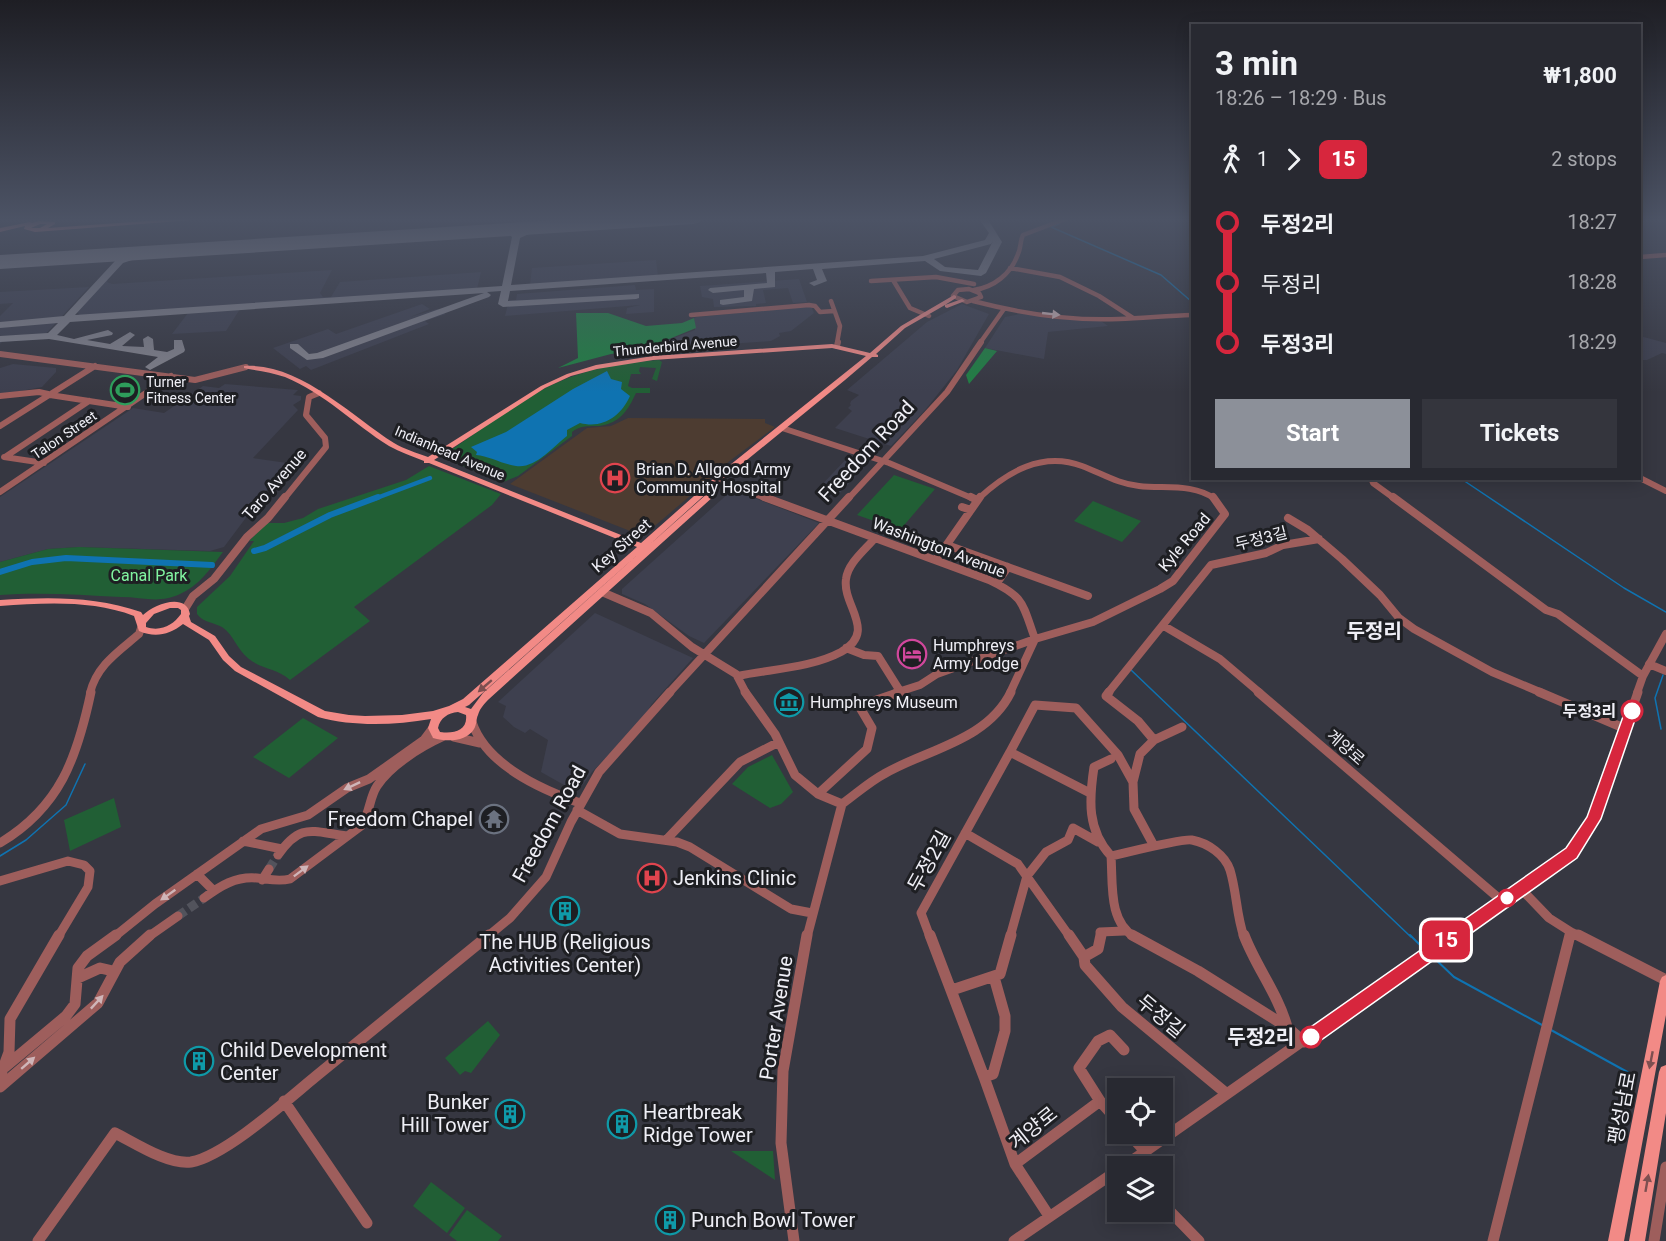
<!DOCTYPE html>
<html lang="en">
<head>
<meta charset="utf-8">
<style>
  body { margin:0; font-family:Roboto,"Noto Sans KR",sans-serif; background:#34353d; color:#f1f3f6; height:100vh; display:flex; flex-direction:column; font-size:22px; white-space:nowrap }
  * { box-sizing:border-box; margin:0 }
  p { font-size:20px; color:#a5a6ab }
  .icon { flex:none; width:33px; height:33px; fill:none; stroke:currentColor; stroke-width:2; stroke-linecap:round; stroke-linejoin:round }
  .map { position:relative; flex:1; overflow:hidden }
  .drawer { position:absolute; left:1191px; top:24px; width:450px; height:456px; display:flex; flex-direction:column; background:#282931; border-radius:0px; box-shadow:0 3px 15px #0003,0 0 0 2px #44454d }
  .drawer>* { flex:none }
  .badge { padding:0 12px; border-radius:9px; font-size:21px; line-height:39px }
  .tools { position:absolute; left:1107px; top:1078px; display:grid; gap:12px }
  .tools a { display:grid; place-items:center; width:66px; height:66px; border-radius:0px; background:#282931; box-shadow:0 3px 15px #0003,0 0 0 2px #44454d; font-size:30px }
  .map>.badge { position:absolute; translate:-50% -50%; box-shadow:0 0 0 3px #fff }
  .legs { display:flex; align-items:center; gap:9px; height:66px; padding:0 24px; font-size:20px }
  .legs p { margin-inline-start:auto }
  .overview { display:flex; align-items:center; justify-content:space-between; height:102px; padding:0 24px }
  h1 { font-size:33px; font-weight:700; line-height:45px }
  .cta { display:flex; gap:12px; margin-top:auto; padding:12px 24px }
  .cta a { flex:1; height:69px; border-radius:0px; background:#8c9099; color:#fff; font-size:24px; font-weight:700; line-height:69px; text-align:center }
  .cta a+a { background:#34353d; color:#f1f3f6 }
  ul { padding:0 24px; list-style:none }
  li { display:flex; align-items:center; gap:21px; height:60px; font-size:22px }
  li i { display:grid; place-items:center; width:9px; height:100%; margin:0 8px; background:currentColor }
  li i::after { content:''; width:15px; height:15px; margin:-8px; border:4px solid; border-radius:50%; background:#282931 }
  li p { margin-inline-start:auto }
  li:first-child i { background:linear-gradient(#0000 50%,currentColor 0) }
  li:last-child i { background:linear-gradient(currentColor 50%,#0000 0) }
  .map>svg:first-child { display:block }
  .built { fill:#3e404f }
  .medical { fill:#4d3c31 }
  .green { fill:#215f35 }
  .forest { fill:#207f43 }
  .water { fill:#0f73b1 }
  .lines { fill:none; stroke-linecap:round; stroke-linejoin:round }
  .stream-far1 { stroke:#0f73b1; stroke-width:1.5 }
  .stream { stroke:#0f73b1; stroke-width:2 }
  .canal-far1 { stroke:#0f73b1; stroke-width:4.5 }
  .canal { stroke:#0f73b1; stroke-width:6 }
  .taxiway { fill:#80808a; fill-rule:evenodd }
  .runway { fill:#80808a; fill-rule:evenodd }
  .minor-tunnel { stroke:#52535c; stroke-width:9; stroke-dasharray:9 4.5; stroke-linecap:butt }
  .minor-far4 { stroke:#9e5e5c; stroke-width:4.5 }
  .minor-far3 { stroke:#9e5e5c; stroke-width:6 }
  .minor-far2 { stroke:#9e5e5c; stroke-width:8 }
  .minor-far1 { stroke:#9e5e5c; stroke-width:9 }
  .minor { stroke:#9e5e5c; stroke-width:11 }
  .major { fill:#f28a86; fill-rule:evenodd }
  .oneway { fill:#cfb5b8 }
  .oneway2 { fill:#7d4f50 }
  .line-1 { fill:#d7263d; stroke:#fff; stroke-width:1.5 }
  .stop-1-dot { fill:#fff; stroke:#d7263d; stroke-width:3 }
  .labels { text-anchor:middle; stroke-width:6; stroke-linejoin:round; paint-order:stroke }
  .far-street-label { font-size:14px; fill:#efeff6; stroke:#1e1f23 }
  .far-poi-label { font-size:14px; fill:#efeff6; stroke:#1e1f23; text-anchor:start }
  .poi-label { font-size:16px; fill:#efeff6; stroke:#1e1f23; text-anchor:start }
  .street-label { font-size:16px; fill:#efeff6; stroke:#1e1f23 }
  .park-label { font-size:16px; fill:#81f4a0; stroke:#1e1f23 }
  .stop-label { font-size:16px; font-weight:bold; fill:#efeff6; stroke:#1e1f23; text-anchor:end }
  .near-street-label { font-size:20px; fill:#efeff6; stroke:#1e1f23 }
  .quarter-label { font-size:20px; font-weight:bold; fill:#efeff6; stroke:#1e1f23 }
  .near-poi-label { font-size:20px; fill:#efeff6; stroke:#1e1f23; text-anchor:start }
  .near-stop-label { font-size:20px; font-weight:bold; fill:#efeff6; stroke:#1e1f23; text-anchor:end }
</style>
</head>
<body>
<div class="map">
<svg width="1666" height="1241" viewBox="0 0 1666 1241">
  <rect width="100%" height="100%" fill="#363741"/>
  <path class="built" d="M656,260L658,276L530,285L532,268Z
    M332,270L320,293L323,297H331L340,282L481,272L477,289L81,316L75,311L104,280H108L107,282L112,284Z
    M799,279L807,302L793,303L788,288L763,290L766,303L756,304V306L714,307L713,299L702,297L700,286Z
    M635,285L636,290L654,289V312L626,314L627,308L640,305L505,316L509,300H516L517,294Z
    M89,287L41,339L2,342L0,344V316L13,303L0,304V292Z
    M422,304L430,309L410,317L437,309L446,314L425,321L429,324L311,370L306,366L300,369L273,348L328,329L336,334Z
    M962,304L989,314L957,370L926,409L891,446L835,428L852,411L848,408L851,405L850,404L851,401L859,395L847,390L927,322Z
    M811,306L814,313L791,331L779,333L780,336L771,341L642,350L695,330L694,318L697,317Z
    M240,309L226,331L172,334L188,313Z
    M1020,314L1101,321L1108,326L1048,332L1044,359L985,348L1005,317Z
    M1640,336L1666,343V354L1662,353L1647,360H1640Z
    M13,364L56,368V372L42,387L0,395V368Z
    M225,384L298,390L293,395L301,396V400L293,405L298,410L253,458L287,463L224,547L210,551L79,547L48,549L0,562V497L133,408L164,413L203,386L219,388Z
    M849,456L869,462L836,497L816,491Z
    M731,491L744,494L819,523L704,643L689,636L645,604L622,594V589Z
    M595,613L693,658L651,705L644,718L592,772L579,790H573L541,772L548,740L530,729L525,733L514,727L503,717L506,706L498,702Z"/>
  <path class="medical" d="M628,418L765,419V423L775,427L723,466L718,472L643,536L510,484L587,428L611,426Z"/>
  <path class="green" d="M659,360L662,362L657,381L652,379L656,368L640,367L639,371L641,374H631L628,386L632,388H650V393H636C630,406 623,419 608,424C594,429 585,422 572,432V436L518,476L503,482L443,458L442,456C482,430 524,395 568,378C597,367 628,362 659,360Z
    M429,466L501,494L492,505L354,607L370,621L290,680C277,668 263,670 249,659C237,650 234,635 222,627C213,622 204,623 197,614V607L230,576L254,541H249L267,523H284L303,518L318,509L406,480Z
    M894,475L935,489L900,530L857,515Z
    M1093,501L1141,521L1122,542L1074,521Z
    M79,547L223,552C211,568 199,586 180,594C159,604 143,597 121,597C81,595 40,592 0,595V562L48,549Z
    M303,718L338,738L289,778L253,757Z
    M772,755L793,792L781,804L770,808L732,784L748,767Z
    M114,798L121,827L70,851L64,820Z
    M488,1021L500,1035L471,1073L465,1071L460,1075L445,1058Z
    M731,1151H773L775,1180Z
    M431,1182L465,1208L447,1233L413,1206Z
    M467,1210L502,1236L498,1241H457L449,1235Z"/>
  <path class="forest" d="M576,313H608L646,326L682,323L694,318L696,328L642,350L611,354L558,368L578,358Z
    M985,348L997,351L969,384L966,375Z"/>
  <path class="water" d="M607,371L611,379L622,382L621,389L630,396C621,416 603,429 580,423L567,430V436C553,447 535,469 516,466C502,464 489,456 476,455L477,452L471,447L506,432L573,389Z"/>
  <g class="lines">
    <path class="stream-far1" d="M1059,224L1051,227L1161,275L1192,302
      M1460,478L1624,588L1666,612
      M1130,669L1411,937
      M1661,729L1655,698L1663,675
      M0,856L26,840L66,805L85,764"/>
    <path class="stream" d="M1410,935L1424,949
      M1432,956L1454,977L1542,1025
      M1551,1030L1631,1074"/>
    <path class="canal-far1" d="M374,499L430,478"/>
    <path class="canal" d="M254,551L265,548L330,515L378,497
      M0,572L32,562L66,558L212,565"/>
    <path class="taxiway" d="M978,218H987L1002,242L986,273L981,276L940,271L925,261L822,269L827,281L814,286L809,283L817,280L813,269L775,272V287L754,289L752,301L723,305L720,304V300L744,297V290L713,293L708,290L710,288L767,283L766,273L510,291L508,301L639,294V298L636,299L503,307L498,304L501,291L487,292L491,295L489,297L323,358L307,360L290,348V344H298L309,354L317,353L484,293L70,322L57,335L74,339L108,330L113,333L112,335L87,340L110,344L130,332L135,335L122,346L144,347L143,339L148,336L153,339L154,350L167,352L174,349V340H182L185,350L184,352L150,370L145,367L158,357L49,339L0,342V336L48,333L58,323L0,328V322L64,316L115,261L102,257L101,255L105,252L122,257L149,250L153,253L123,263L75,315L502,286L512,237L509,234L492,233V229C499,228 511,228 516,232L538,225L542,228L520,238L511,285L923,256L985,240L989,233ZM993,241L978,270L945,267L934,259L991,244Z"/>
    <path class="runway" d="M588,218H703L700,222L693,224L0,269V255Z"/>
    <path class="minor-tunnel" d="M269,869L278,855
      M178,916L204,898"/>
    <path class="minor-far4" d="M1640,257L1666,255
      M1010,268L1060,277L1099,296L1133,318
      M893,280L910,308L929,316
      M871,281L936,277L974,284
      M969,289L979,293L981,297L967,302L953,296L958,290Z
      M974,290C994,287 1011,274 1018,254C1021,248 1020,241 1023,235L1068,218
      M831,301L840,326L837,343
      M973,301C1019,313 1071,321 1119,319C1143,318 1167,316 1192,315
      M691,315L809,305L815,306L820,312L834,311
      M980,343L1004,309"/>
    <path class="minor-far3" d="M837,346L838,342
      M0,354L195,380L246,367
      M50,395L128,407
      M0,396L39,392L48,394
      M0,426L95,366
      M782,428L889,463L974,499
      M4,457L44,463
      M5,457L89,401
      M1371,478L1373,483L1395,499
      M1640,478L1666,491
      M717,480L768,499
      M0,492L171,376
      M284,499L326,447L325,438L306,415L309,397L319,393
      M848,499L947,392L981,342
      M978,499C1007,472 1042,451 1082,466C1101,473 1118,484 1139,486C1164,489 1193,483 1215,499"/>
    <path class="minor-far2" d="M764,497L989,580C1025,597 1022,603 1035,639L1010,693
      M971,497L977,500
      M1393,497L1546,610L1558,614L1643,676
      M962,507L971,510
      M1288,518L1308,530L1342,559L1380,595L1399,618L1414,629L1492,672L1542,693
      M947,545L1088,596
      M936,560L980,497
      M997,583L1008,567
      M602,592L651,613L692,647L736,674L746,693
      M185,609L193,596L214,579L247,537L268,518L285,497
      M1164,626L1220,659L1260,693
      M846,648L864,655L878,656L900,691
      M1649,664L1666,671
      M738,676C771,669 811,668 841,652C878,631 842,606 846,579C848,563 865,550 875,538
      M90,693C97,665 118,652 139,634L141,628
      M669,693L849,497
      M895,693L920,685L937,674L1035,639L1093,622L1160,589L1173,581L1225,514L1213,497
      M1108,693L1211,565L1266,553L1283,545L1319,539
      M1637,693L1643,676L1666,634"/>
    <path class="minor-far1" d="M745,692L775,734L795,775L818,794L842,804
      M1109,692L1106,696L1138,721L1154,740
      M1258,692L1502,901
      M1539,692L1626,729
      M472,722C486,765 540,789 580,803
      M454,737L480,743
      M1010,752L1035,705L1076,708L1118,755L1133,782
      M1111,759L1094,767C1089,800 1087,830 1111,856
      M818,794L867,749L872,728L859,706L900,692
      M842,804C856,794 869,782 884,774C927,749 987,741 1011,692
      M577,810L620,834L677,842L690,847L791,909L812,913
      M965,833L1018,864L1070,937
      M666,840L740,762L777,743
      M243,841L282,849
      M0,843C60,807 77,758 91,692
      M1154,846L1134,809L1133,782L1140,754L1154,740L1182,727
      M278,855C301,822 312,832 347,836
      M197,874L214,891
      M262,880L269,869
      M0,881L68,861L84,865L90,871L88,887L58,937
      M1521,889L1549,918L1571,932
      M204,898C220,886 236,876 257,878C268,879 278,882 290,879L361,826C370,814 369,798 377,786C390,766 420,747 442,737
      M114,937L155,904L261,829L308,815L347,788L369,779L424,740L433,728
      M148,937L178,916
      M487,937L510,918L546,877L571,822L599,772L670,692
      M807,937L842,804
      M930,937L921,913L1010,752L1090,793
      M1010,937L1027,876L1046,852L1068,840L1073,828L1098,842
      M1101,937L1100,932L1124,931
      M1135,937C1108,922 1113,883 1111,856C1125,853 1183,838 1192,840C1208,843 1225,855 1230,870C1237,893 1236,914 1244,937
      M1451,937L1571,853L1594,819L1638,692
      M1570,937L1571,932L1581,937"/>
    <path class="minor" d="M930,935L984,1077
      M1069,935L1084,957
      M1101,935L1098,949L1084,957L1085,965L1122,1007L1227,1094
      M1132,935L1198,971L1287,1027
      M1244,935C1256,967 1278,994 1287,1027
      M1578,935L1666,980
      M994,977L1005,1016V1031L993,1074L984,1077L1015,1164
      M78,978L100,968L113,971
      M952,990L1000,974L1011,935
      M1287,1027L1304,1042
      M5,1067L66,1016L75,1004L78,968L87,956L116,935
      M0,1077L9,1052L10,1019L59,935
      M0,1087L98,1003L120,962L150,935
      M284,1101L367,1223
      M1100,1101L1079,1068L1098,1041L1110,1035L1124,1050
      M1129,1134L1144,1150
      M1123,1167L1453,935
      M1162,1203L1199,1241
      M1049,1216L1015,1164L1100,1101L1118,1121
      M38,1241L115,1133C135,1143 168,1165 191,1162C225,1156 287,1100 315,1077C373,1030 431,983 489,935
      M794,1241L781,1143L783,1071L807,935
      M1014,1241L1118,1170
      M1493,1241L1570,935
      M1654,1241L1666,1167"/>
    <path class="major" d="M188,218H219L35,232L24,229L25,226L0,232V228L30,222L32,223L39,221L55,222V224L48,228ZM40,224H47L40,228H31Z
      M954,295L956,296V298L945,305L962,299L965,301L947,308L945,307V305L905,328L876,354L878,355V357H872L845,380L726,477L648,546L708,492H714L715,494L714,496L489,699C485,703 480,708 478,715C476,719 477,724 474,729C466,742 447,742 433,738L428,728L431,719C395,725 354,727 318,717L235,671L223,660L209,640L183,624C169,635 155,638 139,631L134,616C92,600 45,603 0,606V600C48,597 96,596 141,612L143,615C154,604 186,592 190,614L189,616L191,622L215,636L229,656L241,667L325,711L349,715L365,716L402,715L433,711L449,706L463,699L637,547L429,463H424V461C412,456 400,452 389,446C354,424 324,393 285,377C271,372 258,371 244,368V366C299,362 350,415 394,443C404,449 417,453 428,457L541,386L567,374L596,365L653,356L832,344L870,353L901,326ZM832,348L866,356L720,473L641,543L434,460L545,388L571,376L597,369L653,360ZM644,549L483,693L471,709L465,707L469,705ZM170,608H178L181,610V614C173,625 161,632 146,627V623L154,614ZM458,712L466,715C468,731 453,734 440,732L438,728C440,718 448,713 458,712Z
      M1666,975V1015L1624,1241H1608L1660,981L1662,977Z
      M1666,1065V1113L1645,1241H1629L1659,1072L1661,1067Z"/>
  </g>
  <defs><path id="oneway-solid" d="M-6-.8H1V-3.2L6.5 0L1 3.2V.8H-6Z" transform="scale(1.5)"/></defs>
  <g class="oneway">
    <use href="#oneway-solid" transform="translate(1051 314) rotate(6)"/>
    <use href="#oneway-solid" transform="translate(352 786) rotate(155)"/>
    <use href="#oneway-solid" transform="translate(301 871) rotate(-37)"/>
    <use href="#oneway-solid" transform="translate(168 895) rotate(145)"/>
    <use href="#oneway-solid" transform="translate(97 1002) rotate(-47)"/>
    <use href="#oneway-solid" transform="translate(28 1063) rotate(-41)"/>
  </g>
  <g class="oneway2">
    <use href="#oneway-solid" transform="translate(485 686) rotate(139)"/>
    <use href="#oneway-solid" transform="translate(1651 1060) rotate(101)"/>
    <use href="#oneway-solid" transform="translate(1647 1183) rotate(-80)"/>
  </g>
  <linearGradient id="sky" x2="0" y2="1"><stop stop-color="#1e1e24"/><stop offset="0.56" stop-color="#4c5365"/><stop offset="1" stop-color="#4c5365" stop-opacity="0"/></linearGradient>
  <rect width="1666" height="392" fill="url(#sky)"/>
  <path class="line-1" d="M1632,707L1638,711L1601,819L1577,858L1317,1043L1311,1045L1305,1043L1303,1037L1305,1031L1566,848L1587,817L1625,711Z"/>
  <defs>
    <g id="stadium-ring" transform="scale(1.5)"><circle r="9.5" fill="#1e1f23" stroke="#2e9e5b" stroke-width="1.5"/><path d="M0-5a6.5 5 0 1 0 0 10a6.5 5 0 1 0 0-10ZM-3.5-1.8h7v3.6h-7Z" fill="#2e9e5b"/></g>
    <g id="hospital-ring" transform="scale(1.5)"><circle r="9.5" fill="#1e1f23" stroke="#e0444e" stroke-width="1.5"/><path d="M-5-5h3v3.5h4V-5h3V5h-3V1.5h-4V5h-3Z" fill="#e0444e"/></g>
    <g id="hotel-ring" transform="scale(1.5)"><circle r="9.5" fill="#1e1f23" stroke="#d1479c" stroke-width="1.5"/><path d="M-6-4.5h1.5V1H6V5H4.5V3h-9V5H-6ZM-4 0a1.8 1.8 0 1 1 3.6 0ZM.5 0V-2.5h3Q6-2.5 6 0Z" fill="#d1479c"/></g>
    <g id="museum-ring" transform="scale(1.5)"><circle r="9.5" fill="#1e1f23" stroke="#0f9aa8" stroke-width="1.5"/><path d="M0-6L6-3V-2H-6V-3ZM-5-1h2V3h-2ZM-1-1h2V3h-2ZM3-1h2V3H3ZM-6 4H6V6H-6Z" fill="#0f9aa8"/></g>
    <g id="temple-ring" transform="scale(1.5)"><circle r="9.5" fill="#1e1f23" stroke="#6b7280" stroke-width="1.5"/><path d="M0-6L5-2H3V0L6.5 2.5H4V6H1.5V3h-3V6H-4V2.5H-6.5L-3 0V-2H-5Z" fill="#6b7280"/></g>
    <g id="building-ring" transform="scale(1.5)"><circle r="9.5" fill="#1e1f23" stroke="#0f9aa8" stroke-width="1.5"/><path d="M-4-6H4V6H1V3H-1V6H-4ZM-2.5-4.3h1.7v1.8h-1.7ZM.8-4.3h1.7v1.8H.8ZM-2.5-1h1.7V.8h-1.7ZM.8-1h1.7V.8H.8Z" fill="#0f9aa8"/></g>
  </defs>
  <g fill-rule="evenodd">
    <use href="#stadium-ring" x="125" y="390"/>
    <use href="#hospital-ring" x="615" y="478"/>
    <use href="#hotel-ring" x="912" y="654"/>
    <use href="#museum-ring" x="789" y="702"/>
    <use href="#temple-ring" x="494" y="819"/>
    <use href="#hospital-ring" x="652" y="878"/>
    <use href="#building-ring" x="565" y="911"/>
    <use href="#building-ring" x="199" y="1061"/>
    <use href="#building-ring" x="510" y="1114"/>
    <use href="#building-ring" x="622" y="1124"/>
    <use href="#building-ring" x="670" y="1220"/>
  </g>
  <g class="stop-1-dot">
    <circle cx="1632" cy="711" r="10"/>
    <circle cx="1507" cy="898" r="8"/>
    <circle cx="1311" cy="1037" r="10"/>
  </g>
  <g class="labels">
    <g class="far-street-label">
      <text transform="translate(675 346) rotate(-5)" y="5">Thunderbird Avenue</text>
      <text transform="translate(64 435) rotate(-34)" y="5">Talon Street</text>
      <text transform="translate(450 453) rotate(23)" y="5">Indianhead Avenue</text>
    </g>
    <g class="far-poi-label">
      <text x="146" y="387">Turner<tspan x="146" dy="16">Fitness Center</tspan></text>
    </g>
    <g class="poi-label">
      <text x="636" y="475">Brian D. Allgood Army<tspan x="636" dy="18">Community Hospital</tspan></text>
      <text x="933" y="651">Humphreys<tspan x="933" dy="18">Army Lodge</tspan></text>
      <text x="810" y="708">Humphreys Museum</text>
    </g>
    <g class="street-label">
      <text transform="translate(274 484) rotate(-49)" y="6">Taro Avenue</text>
      <text transform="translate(1261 538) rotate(-14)" y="6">두정3길</text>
      <text transform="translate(1184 542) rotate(-50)" y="6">Kyle Road</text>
      <text transform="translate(621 545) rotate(-41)" y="6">Key Street</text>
      <text transform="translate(939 547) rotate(21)" y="6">Washington Avenue</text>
      <text transform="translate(1346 747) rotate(41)" y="6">계양로</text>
    </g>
    <g class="park-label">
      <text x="149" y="581">Canal Park</text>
    </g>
    <g class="stop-label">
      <text x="1616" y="717">두정3리</text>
    </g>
    <g class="near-street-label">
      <text transform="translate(866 451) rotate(-47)" y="7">Freedom Road</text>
      <text transform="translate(549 824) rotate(-61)" y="7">Freedom Road</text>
      <text transform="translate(929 861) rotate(-61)" y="7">두정2길</text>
      <text transform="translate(1161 1016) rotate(40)" y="7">두정길</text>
      <text transform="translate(776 1018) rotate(-81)" y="7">Porter Avenue</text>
      <text transform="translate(1622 1108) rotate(-79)" y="7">팽성남로</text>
      <text transform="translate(1033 1128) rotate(-39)" y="7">계양로</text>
    </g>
    <g class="quarter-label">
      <text x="1374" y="638">두정리</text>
    </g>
    <g class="near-poi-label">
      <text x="473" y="826" text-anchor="end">Freedom Chapel</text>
      <text x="673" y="885">Jenkins Clinic</text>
      <text x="565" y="949" text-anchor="middle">The HUB (Religious<tspan x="565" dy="23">Activities Center)</tspan></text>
      <text x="220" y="1057">Child Development<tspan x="220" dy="23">Center</tspan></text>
      <text x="489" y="1109" text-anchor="end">Bunker<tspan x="489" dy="23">Hill Tower</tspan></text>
      <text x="643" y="1119">Heartbreak<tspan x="643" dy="23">Ridge Tower</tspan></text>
      <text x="691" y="1227">Punch Bowl Tower</text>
    </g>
    <g class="near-stop-label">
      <text x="1294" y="1044">두정2리</text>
    </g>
  </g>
</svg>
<div class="tools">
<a><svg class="icon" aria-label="locate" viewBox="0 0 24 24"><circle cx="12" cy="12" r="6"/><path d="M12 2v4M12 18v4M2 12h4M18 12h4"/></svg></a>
<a><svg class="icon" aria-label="layers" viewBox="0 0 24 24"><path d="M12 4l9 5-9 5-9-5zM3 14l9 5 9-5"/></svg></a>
</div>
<b class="badge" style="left:1446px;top:940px;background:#d7263d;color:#fff">15</b>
<section class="drawer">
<div class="overview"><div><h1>3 min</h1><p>18:26 – 18:29 · Bus</p></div><b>₩1,800</b></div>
<div class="legs"><svg class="icon" aria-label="walk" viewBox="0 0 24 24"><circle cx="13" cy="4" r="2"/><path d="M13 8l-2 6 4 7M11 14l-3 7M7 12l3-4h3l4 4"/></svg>1<svg class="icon" aria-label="forward" viewBox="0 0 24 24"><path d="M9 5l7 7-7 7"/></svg><b class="badge" style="background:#d7263d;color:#fff">15</b><p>2 stops</p></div>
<ul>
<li><i style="color:#d7263d"></i><b>두정2리</b><p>18:27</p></li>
<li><i style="color:#d7263d"></i><span>두정리</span><p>18:28</p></li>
<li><i style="color:#d7263d"></i><b>두정3리</b><p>18:29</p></li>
</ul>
<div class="cta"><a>Start</a><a>Tickets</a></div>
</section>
</div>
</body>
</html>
